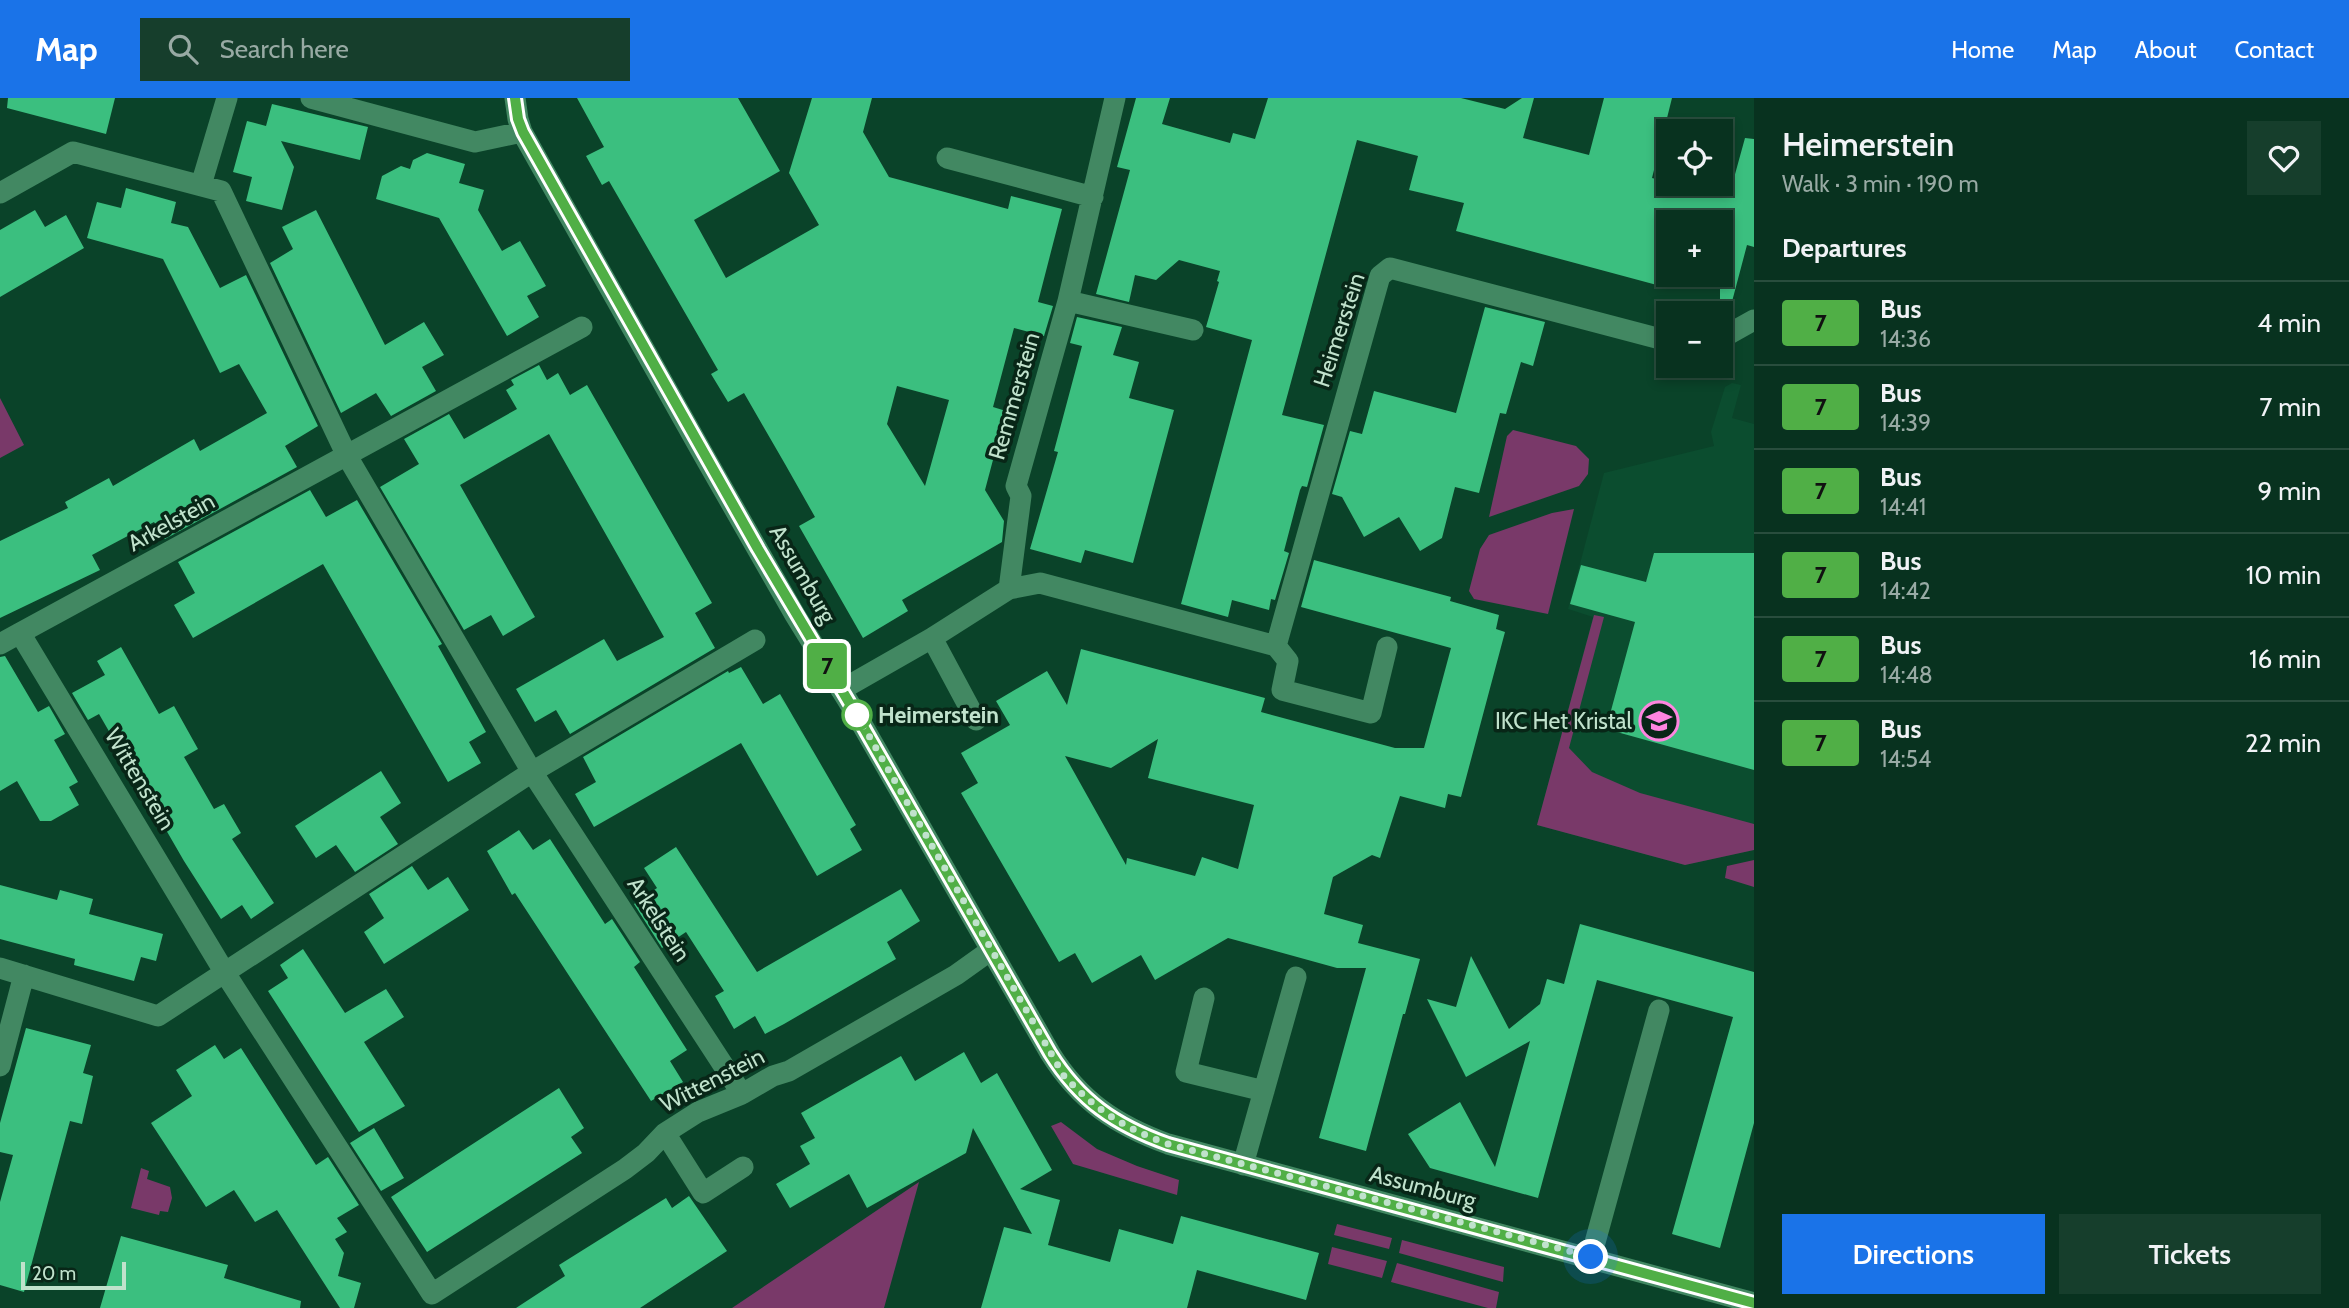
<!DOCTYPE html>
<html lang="en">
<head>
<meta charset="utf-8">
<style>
  body { margin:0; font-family:Cabin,sans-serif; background:#163e2c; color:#f1f3f6; height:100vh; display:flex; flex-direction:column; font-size:26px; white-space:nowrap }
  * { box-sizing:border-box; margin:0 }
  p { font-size:23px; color:#98aaa4 }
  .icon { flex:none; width:38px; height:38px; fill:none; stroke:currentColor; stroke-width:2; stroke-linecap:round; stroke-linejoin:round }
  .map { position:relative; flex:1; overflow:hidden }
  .side { display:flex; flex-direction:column; background:#08321f; width:595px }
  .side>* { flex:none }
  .badge { padding:0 14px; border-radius:5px; font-size:24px; line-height:46px }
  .fabs { position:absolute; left:1656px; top:21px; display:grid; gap:14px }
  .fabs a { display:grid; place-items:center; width:77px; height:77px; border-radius:0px; background:#08321f; box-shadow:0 4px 10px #0003,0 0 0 2px #294d3d; font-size:35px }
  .scale { position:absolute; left:21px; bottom:18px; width:105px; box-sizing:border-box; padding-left:7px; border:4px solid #c0e2cc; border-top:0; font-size:19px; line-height:24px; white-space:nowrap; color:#c0e2cc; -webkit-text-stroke:5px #082617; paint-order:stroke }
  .you { position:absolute; width:35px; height:35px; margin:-18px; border:5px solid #fff; border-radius:50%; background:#1a73e8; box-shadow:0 0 0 10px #1a73e833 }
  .map>.badge { position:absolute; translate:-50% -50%; box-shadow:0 0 0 4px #fff }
  h2 { padding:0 28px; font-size:26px; line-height:63px }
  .round { display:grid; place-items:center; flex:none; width:74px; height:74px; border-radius:0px; background:#163e2c }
  .head { display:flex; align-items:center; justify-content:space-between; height:119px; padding:0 28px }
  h1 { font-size:33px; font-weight:600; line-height:52px }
  .button { display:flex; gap:14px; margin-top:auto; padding:14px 28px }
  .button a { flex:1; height:80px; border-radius:0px; background:#1a73e8; color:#fff; font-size:28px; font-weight:600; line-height:80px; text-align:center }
  .button a+a { background:#163e2c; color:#f1f3f6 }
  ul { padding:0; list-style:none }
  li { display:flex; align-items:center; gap:21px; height:84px; padding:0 28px; border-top:2px solid #294d3d }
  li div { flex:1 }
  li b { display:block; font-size:26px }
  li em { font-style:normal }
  li .badge { min-width:77px; font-weight:700; text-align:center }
  header { display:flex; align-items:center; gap:42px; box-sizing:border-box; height:98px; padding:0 35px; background:#1a73e8; color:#fff }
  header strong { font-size:33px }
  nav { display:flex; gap:38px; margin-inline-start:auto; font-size:24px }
  .search { width:490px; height:63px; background:#163e2c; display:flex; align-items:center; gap:18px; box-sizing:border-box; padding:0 24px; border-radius:0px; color:#98aaa4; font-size:26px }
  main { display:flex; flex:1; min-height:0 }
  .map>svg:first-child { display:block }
  .built { fill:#0b4d2f }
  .green { fill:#793969 }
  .building { fill:#3bbf7f; fill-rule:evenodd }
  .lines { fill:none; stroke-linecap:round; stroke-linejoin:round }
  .minor { stroke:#428862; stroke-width:21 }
  .line-casing { stroke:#fff; stroke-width:16 }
  .line { stroke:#50af46; stroke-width:10 }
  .walk { stroke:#c0e2cc; stroke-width:7; stroke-dasharray:0 12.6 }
  .stop-dot { fill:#fff; stroke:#50af46; stroke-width:3.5 }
  .labels { text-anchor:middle; stroke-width:7; stroke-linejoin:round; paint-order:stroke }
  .street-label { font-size:23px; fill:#c0e2cc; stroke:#082617 }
  .stop-label { font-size:23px; font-weight:bold; fill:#c0e2cc; stroke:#082617; text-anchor:start }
  .poi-label { font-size:23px; fill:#c0e2cc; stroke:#082617; text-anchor:end }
</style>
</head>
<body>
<header>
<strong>Map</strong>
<div class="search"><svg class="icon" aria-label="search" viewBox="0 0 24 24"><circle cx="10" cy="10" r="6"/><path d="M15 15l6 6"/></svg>Search here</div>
<nav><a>Home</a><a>Map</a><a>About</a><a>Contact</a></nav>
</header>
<main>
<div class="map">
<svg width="1754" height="1210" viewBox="0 0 1754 1210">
  <rect width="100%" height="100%" fill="#0a4329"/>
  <path class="built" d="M1732,285L1741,287L1732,320L1754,326V752L1685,767L1537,727L1593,519L1568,511L1604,375L1714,348L1711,334L1725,289Z"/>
  <path class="green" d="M0,300L24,347L0,360Z
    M1513,332L1576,348L1589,361L1588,376L1579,388L1489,419L1507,338Z
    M1574,411L1548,516L1474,501L1469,493L1480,451L1489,437L1552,415Z
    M1594,517L1604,519L1569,650L1592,674L1640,695L1754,726V752L1685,767L1537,727Z
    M1754,762V789L1725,780L1727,768Z
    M1061,1024L1097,1051L1137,1068L1179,1082L1177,1097L1073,1066L1051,1028Z
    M141,1070L149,1073L147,1081L170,1089L172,1100L168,1114L160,1113L159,1117L131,1110Z
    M919,1084L884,1210H732Z
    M1337,1126L1392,1140L1389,1151L1334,1137Z
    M1402,1142L1504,1169L1503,1184L1399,1155Z
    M1332,1149L1387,1163L1382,1180L1328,1166Z
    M1397,1165L1499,1194L1496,1210H1488L1391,1184Z"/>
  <path class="building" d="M8,0H115L106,36L7,10Z
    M577,0H738L780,73L694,122L726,180L819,127L789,75L812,0H872L863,34L889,79L1008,111L1011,98L1062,111L1038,204L1053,208L1044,238L1014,230L993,309L1006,313L985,392L1004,423L1002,444L902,502L908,513L863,540L799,428L815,419L785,366L744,295L728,304L711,276L718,272L654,161L609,83L602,87L586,58L604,49ZM897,288L949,302L925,388L887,326Z
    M1136,0H1170L1162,26L1230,45L1233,35L1255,41L1268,0H1461L1505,11L1522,0H1534L1523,40L1589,57L1604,0H1672L1652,80L1668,84V86L1729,98L1745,40L1754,41V149L1747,147L1729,215L1720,213V124H1702L1668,116V190L1456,133L1464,105L1409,92L1418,58L1357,42L1282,317L1324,327L1307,389L1302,388L1300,392L1284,453L1289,455L1275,502L1271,501L1269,512L1232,502L1228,519L1181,506L1252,242L1206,229L1219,184L1217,183L1220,173L1179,162L1156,182L1135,177L1129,204L1096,196L1130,72L1117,69Z
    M272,6L368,29L360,62L281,43L294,69L282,112L246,103L252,79L233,74L247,23L266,28Z
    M427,55L465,66L459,85L484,92L478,112L502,153L520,143L546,188L527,198L539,219L507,238L439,120L376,101L382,78L401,68L410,71L413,62Z
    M126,90L176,104L171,125L188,129L220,190L246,177L318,328L285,348L297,369L165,441L154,424L92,457L100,472L0,520V443L68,410L65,404L109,380L113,388L194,341L200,353L267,315L239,266L220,275L163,161L87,140L97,104L121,110Z
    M35,112L45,129L66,117L84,150L0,199V132Z
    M316,112L385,247L424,224L444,257L422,269L436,293L391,318L376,295L341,315L270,165L293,151L282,129Z
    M1485,209L1545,224L1533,268L1521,264L1506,316L1500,315L1479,395L1455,389L1442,440L1420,453L1399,419L1364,439L1342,399L1332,396L1350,333L1362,336L1374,293L1456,315Z
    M1077,219L1122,229L1113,257L1139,264L1129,300L1174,312L1133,465L1085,452L1081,465L1030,451L1058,354L1054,353L1082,248L1070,245Z
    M539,267L547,282L558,275L570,297L587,287L712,505L695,515L715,550L570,636L556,612L535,624L516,591L604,541L617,563L664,539L549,336L460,387L535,519L503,538L491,517L464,532L380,389L419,366L404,341L449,316L464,341L517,311L506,292L514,287L511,282Z
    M310,392L326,419L357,402L442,546L438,548L486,634L469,644L481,665L448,684L323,466L193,540L174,507L195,495L178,464Z
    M1654,455H1754V672L1606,631L1635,524L1570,506L1581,467L1646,484Z
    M1314,462L1451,499L1450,503L1499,517L1496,531L1505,534L1461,699L1448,696L1445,710L1400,698L1380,760L1372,757L1333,779L1324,816L1363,827L1358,845L1420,861L1405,916H1403L1366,1053L1319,1040L1366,870H1337L1228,840L1155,882L1141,857L1092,885L1075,855L1059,864L961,695L978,685L961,655L1010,627L996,603L1047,573L1067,607L1081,551L1265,600L1261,614L1395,650H1424L1451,550L1301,509ZM1158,641L1148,680L1254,707L1238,771L1202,759L1195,778L1127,760L1126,767L1065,658L1111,670Z
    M121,549L159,616L174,608L198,651L184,659L214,711L224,706L241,735L232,741L274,805L251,821L242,807L221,821L184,763L99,616L88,622L72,595L105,577L97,563Z
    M5,558L38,614L49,608L65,636L54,642L78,684L69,689L79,707L51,723H40L17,683L0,693V559Z
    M741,569L763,606L780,596L856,727L850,731L862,752L817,778L741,645L594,729L575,696L596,684L583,659L728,573L729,575Z
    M381,673L401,705L380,719L398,746L355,774L336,747L316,760L295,728Z
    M519,732L533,752L550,741L605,826L612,821L640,864L634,869L687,952L670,963L683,984L651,1003L515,795L512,797L487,753Z
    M676,749L757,874L901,791L920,823L887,844L896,861L784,926L765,936L755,918L734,931L715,898L724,893L686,834L662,850L634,806L657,790L644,770Z
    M412,768L428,792L448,779L469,812L384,866L364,834L384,820L369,796Z
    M0,787L57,802L60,792L93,801L89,816L163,836L156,863L141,859L134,883L74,867L75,861L0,841Z
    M1580,826L1754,874V1025L1720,1150L1672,1136L1733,919L1597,882L1538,1100L1430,1070L1408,1036L1460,1004L1495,1069L1530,943L1466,979L1427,901L1456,909L1471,858L1509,931L1540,906L1547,881L1564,886Z
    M303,851L345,915L386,891L404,919L364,944L405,1008L359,1034L268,893L288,880L280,867Z
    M26,930L91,947L83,975L93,978L82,1026L70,1023L24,1194L0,1187V1104L13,1057L0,1054V1025Z
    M215,947L224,961L241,950L316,1067L328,1059L359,1107L337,1120L347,1134L335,1141L344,1155L338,1178L361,1185L354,1210H340L277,1112L255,1124L234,1092L206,1109L151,1025L192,998L176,972Z
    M964,954L981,985L997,975L1052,1072L1020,1091L1060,1102L1048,1147L1110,1164L1119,1131L1173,1146L1181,1118L1319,1155L1306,1202L1197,1172L1187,1210H981L1004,1129L1032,1136L973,1030L966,1055L867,1110L849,1076L790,1110L776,1086L810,1066L800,1048L815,1040L801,1015L901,958L915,983Z
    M559,990L584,1030L571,1039L582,1055L427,1154L391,1099Z
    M374,1030L404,1080L381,1093L350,1045Z
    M689,1098L727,1153L640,1210H516L565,1178L559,1167L666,1100L672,1110Z
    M121,1138L228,1167L224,1180L301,1203L300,1210H100Z"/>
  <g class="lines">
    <path class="minor" d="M311,0L475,44L522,34
      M515,0L518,21L522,34L707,363L795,517L856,616L1050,955C1080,1003 1116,1027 1168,1046L1754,1205
      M947,60L1093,99
      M201,87L227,0
      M0,95L73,54L221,93L347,358L532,674L742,996
      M1068,203L1193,232
      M1720,241L1754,222
      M1009,491L1021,398L1016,388L1068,203L1115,0
      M20,535L582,229
      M932,540L976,622
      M0,546L20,535L225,875L432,1196L625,1071L646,1055L665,1035L698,1014L742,996L773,978L789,973L956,877L991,852
      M1276,548L1288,563L1282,592L1371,615L1387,549
      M841,592L932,540L1009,491L1040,485L1276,548L1380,178L1390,170L1668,243
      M0,870L158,918L532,674L755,542
      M1204,900L1186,974L1264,993
      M0,968L24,877
      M665,1035L703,1095L743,1069
      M1243,1067L1296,879
      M1591,1159L1659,912"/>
  </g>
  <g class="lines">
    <g class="line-casing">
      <path id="line" d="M515,0L518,21L523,34L758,451L856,616L1050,955C1080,1003 1115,1027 1168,1046L1754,1205"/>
    </g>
    <use href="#line" class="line"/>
    <path class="walk" d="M857,617L1064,978C1096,1012 1124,1030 1168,1046L1591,1159"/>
  </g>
  <defs>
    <g id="school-ring" transform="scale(2.0125)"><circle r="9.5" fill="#082617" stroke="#fe85df" stroke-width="1.5"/><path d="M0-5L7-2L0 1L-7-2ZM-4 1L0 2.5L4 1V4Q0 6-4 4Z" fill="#fe85df"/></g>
  </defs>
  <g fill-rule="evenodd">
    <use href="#school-ring" x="1659" y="623"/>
  </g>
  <circle class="stop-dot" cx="857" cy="617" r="14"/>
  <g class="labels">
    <g class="street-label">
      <text transform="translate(1339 232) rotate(-72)" y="8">Heimerstein</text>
      <text transform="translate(1014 298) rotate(-74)" y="8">Remmerstein</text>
      <text transform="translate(171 424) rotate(-29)" y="8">Arkelstein</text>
      <text transform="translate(803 476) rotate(60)" y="8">Assumburg</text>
      <text transform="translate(140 681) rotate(59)" y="8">Wittenstein</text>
      <text transform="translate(659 821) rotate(57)" y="8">Arkelstein</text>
      <text transform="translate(712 982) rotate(-27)" y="8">Wittenstein</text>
      <text transform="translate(1423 1089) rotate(15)" y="8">Assumburg</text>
    </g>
    <g class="stop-label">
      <text x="878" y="625">Heimerstein</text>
    </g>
    <g class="poi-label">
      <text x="1632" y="631">IKC Het Kristal</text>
    </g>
  </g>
</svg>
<div class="fabs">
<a><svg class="icon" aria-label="locate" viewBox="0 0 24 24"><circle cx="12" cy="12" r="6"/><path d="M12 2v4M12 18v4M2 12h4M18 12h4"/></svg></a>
<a>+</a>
<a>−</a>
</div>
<div class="scale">20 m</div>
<div class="you" style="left:1591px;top:1159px"></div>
<b class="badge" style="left:827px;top:568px;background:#50af46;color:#111">7</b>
</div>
<section class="side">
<div class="head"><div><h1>Heimerstein</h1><p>Walk · 3 min · 190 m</p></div><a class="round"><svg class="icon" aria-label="heart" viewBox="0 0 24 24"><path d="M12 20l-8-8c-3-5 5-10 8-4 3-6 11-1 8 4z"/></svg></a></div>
<h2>Departures</h2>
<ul>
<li><span class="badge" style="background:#50af46;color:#111">7</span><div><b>Bus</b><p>14:36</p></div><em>4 min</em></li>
<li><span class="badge" style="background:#50af46;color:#111">7</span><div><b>Bus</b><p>14:39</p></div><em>7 min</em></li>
<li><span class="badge" style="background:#50af46;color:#111">7</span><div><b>Bus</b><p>14:41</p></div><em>9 min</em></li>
<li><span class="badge" style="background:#50af46;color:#111">7</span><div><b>Bus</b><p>14:42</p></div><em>10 min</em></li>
<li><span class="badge" style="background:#50af46;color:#111">7</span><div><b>Bus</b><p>14:48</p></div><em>16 min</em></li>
<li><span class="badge" style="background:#50af46;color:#111">7</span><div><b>Bus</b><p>14:54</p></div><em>22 min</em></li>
</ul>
<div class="button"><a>Directions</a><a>Tickets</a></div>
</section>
</main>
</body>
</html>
